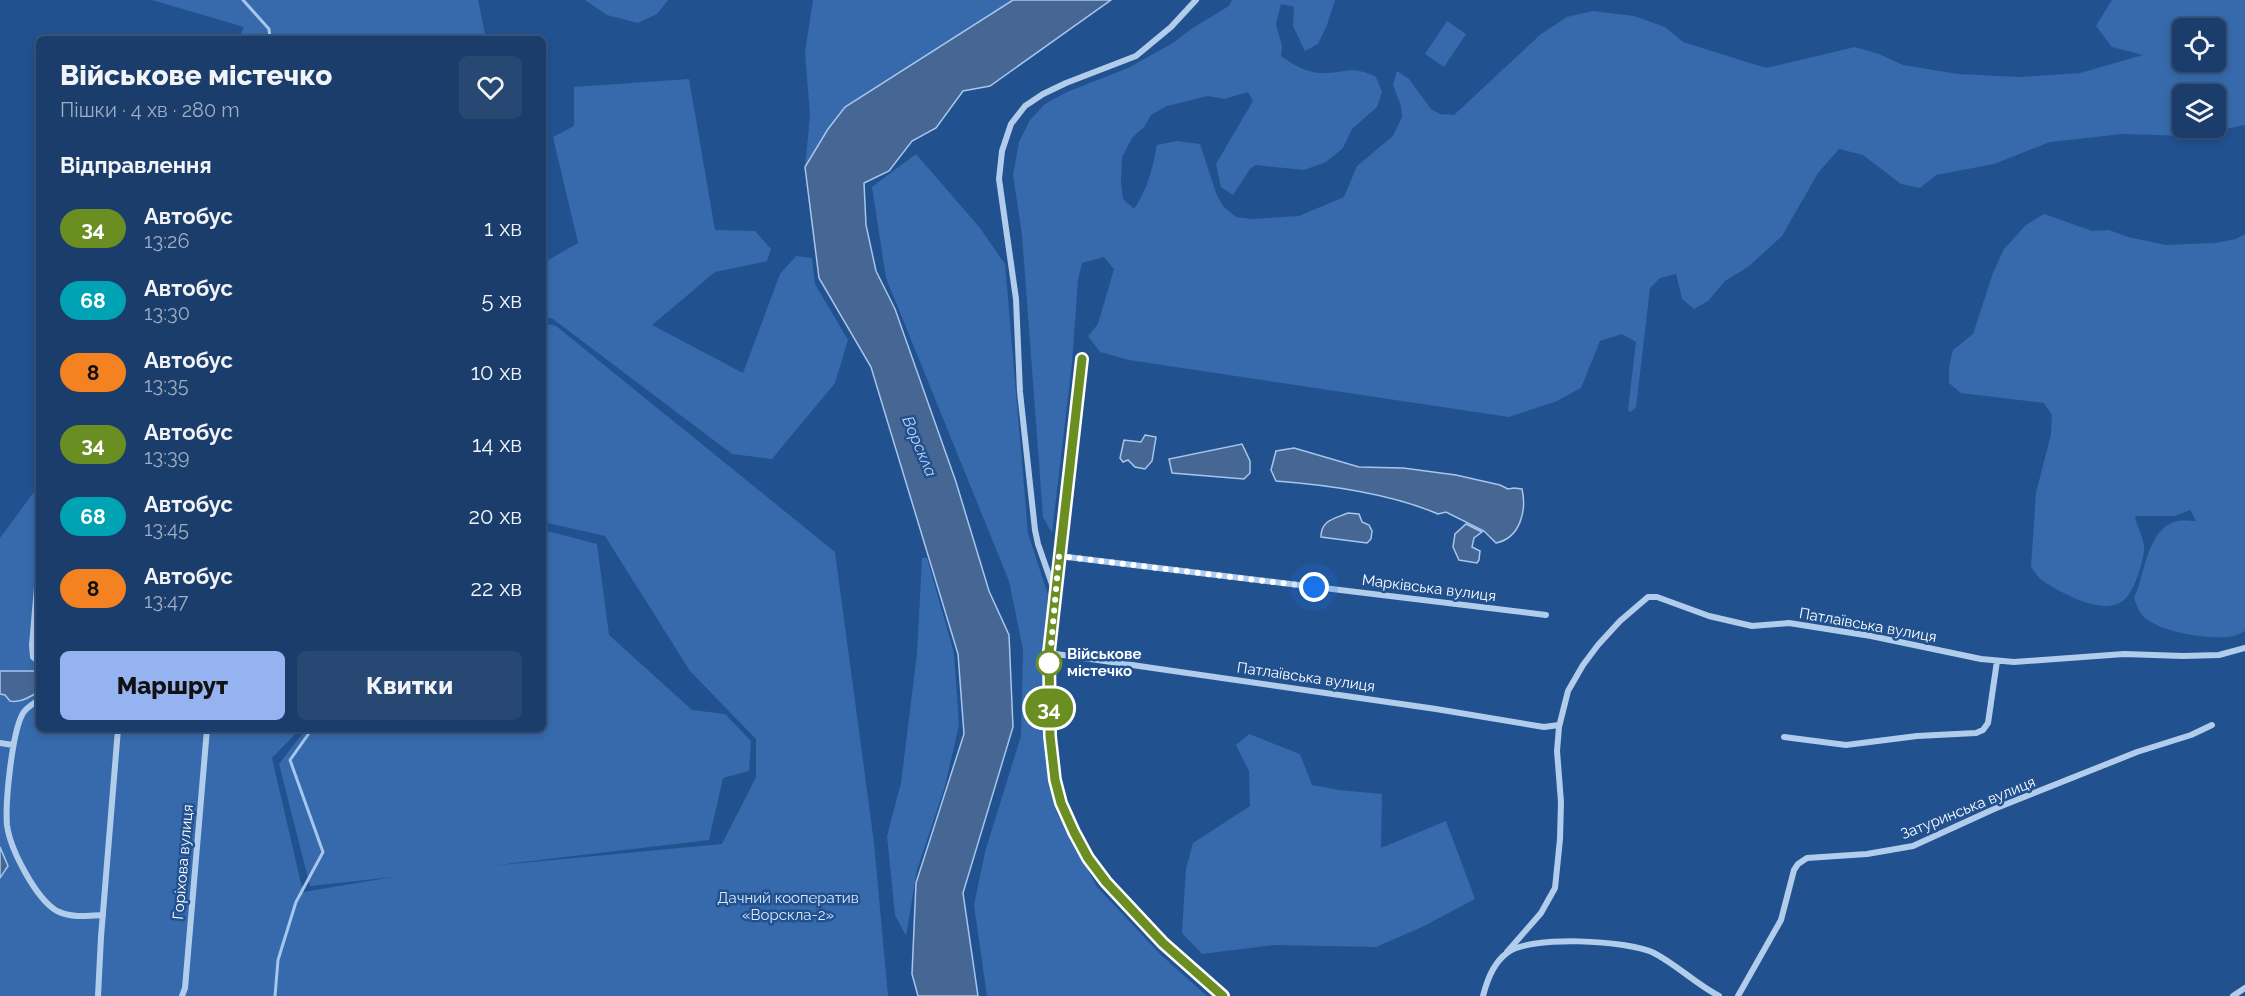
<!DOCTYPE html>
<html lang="uk">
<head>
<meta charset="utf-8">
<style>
  body { margin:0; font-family:Raleway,sans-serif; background:#274873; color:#f1f3f6; height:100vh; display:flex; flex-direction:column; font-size:22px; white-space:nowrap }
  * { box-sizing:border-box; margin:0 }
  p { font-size:20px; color:#9faec1 }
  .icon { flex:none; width:33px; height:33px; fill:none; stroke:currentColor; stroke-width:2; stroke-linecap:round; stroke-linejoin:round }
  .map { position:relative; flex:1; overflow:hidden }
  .details { position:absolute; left:36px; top:36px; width:510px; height:696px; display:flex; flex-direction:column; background:#1a3d6b; border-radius:9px; box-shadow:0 3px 9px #0003,0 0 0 2px #38567e }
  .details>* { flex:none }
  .badge { padding:0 12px; border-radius:20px; font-size:21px; line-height:39px }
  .controls { position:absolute; left:2172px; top:18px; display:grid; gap:12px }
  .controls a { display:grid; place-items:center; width:54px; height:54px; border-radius:9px; background:#1a3d6b; box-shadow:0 3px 9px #0003,0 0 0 2px #38567e; font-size:30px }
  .you { position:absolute; width:30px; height:30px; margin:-15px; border:4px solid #fff; border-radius:50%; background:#1a73e8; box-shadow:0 0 0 9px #1a73e833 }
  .map>.badge { position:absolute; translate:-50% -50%; box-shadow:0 0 0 3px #fff }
  h2 { padding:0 24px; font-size:22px; line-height:54px }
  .round { display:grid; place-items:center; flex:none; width:63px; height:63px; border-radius:9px; background:#274873 }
  .overview { display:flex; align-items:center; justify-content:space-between; height:102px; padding:0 24px }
  h1 { font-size:28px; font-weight:800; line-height:45px }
  .action { display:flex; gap:12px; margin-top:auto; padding:12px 24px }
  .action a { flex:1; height:69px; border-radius:9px; background:#95b2f1; color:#111; font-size:24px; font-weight:800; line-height:69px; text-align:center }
  .action a+a { background:#274873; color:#f1f3f6 }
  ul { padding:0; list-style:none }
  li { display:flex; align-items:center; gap:18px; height:72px; padding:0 24px }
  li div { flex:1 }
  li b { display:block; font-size:22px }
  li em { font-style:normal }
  li .badge { min-width:66px; font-weight:700; text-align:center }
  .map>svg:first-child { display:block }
  .green { fill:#366aac; fill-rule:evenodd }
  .water { fill:#466793; stroke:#a6c6ed; stroke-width:1.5 }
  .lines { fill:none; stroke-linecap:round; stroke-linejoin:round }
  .stream { stroke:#a6c6ed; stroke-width:3 }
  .minor { stroke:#b2ccec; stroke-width:6 }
  .tertiary { stroke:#b2ccec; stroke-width:10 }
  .line-casing { stroke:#fff; stroke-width:14 }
  .line { stroke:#6b8e23; stroke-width:9 }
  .walk { stroke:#fff; stroke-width:6; stroke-dasharray:0 10.8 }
  .stop-dot { fill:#fff; stroke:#6b8e23; stroke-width:3 }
  .labels { text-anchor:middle; stroke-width:5; stroke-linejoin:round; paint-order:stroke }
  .street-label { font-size:15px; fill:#fff; stroke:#22518f }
  .stop-label { font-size:15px; font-weight:bold; fill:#fff; stroke:#22518f; text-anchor:start }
  .park-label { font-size:15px; fill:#d7e6f9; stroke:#22518f }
  .water-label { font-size:16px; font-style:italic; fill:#bed6f3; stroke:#22518f }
</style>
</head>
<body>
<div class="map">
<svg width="2245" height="996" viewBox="0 0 2245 996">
  <rect width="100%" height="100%" fill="#22518f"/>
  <path class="green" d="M152,0H478L486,39H239L244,27Z
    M585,0H668L657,14L638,23L607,15Z
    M813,0H1013L845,107L805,167L810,115L805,52Z
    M1232,0H1335L1327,25L1318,44L1305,51L1293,26L1294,7L1281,4L1276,24L1282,46L1281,56C1294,65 1308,74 1325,73C1348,72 1354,66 1376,77L1382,92L1377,107L1352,129L1343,148L1326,162L1304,170L1255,165L1250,169L1233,195L1221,187L1216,164L1253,101L1248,92L1224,99L1208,96L1167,106L1151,115L1144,127L1132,138L1122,157L1121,182L1123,199L1134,209C1147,191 1153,167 1157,145L1177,141L1200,144L1216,193L1223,206L1236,217L1252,219L1299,216L1344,197L1357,166L1393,136L1402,117L1401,106L1393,85L1397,71L1409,79L1431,109L1440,114L1454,115L1541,34L1567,17L1593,11L1634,16L1665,27L1683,42L1766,68L1855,47L1879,54L1903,65L1958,74L2020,77L2080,73L2143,55L2112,47L2096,26L2112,0H2245V125L2191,136L2122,134L2050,142L1994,164L1936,175L1920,188L1901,184L1863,155L1839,149L1818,173L1782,236L1748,267L1725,281L1708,301L1694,309L1682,299L1676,274L1660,278L1650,288L1636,407L1631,412L1628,410L1636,342L1622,334L1600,341L1581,388L1557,401L1509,417L1129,360L1100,352L1088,336L1098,324L1114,269L1104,257L1082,263L1078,280L1072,363L1052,533L1043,517L1022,235L1013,175L1019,142L1030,120L1045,104L1067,92L1128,68L1173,43L1191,29L1229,6ZM2182,28H2216V62H2182ZM2182,94H2216V128H2182Z
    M1447,21L1466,34L1444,67L1425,54Z
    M689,79L715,230L755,231L771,249L767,261L715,272L652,325L743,373L780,274L796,256L812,258L815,284L848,340L835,383L772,459L732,454L553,319L543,316V263L578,243L553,137L574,126V87Z
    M916,154L980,228L1005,264L1028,533L1048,595L1043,680L1047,764L1057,813L1097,887L1161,955L1207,996H987L974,905L985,852L1021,736L1023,650L1009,581L886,278L872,187Z
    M2044,214L2092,231L2109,230L2128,237L2166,245L2215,243L2236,239L2245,234V631C2239,634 2233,637 2227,637C2206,639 2157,632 2142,615C2138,610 2136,603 2134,598C2145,575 2147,528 2177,521C2183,520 2190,521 2196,521L2190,510L2175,516H2135C2137,528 2145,539 2144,551C2142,565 2135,589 2125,599C2106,618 2061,593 2043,581C2038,578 2035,572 2031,567L2036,493L2051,434L2052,415L2044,403L1961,393L1949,383V367L1953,350L1973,334L1993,273L2004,249L2026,225Z
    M543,323L556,326L835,552L874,843L888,996H0V538L39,485V729H300L272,758L303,892L393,877L310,886L279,764L306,729H543V530L597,544L609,635L692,710L725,714L751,741L749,771L723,778L709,840L490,866L722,844L756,777V739L690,671L605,536L543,522Z
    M922,558H927L954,653L959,725L945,786L917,870L906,936L895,915L887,836L901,783L917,654Z
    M1249,734L1300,754L1312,785L1339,790L1382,794L1381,848L1446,821L1475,899L1422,927L1376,947L1275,945L1202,954L1182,933L1186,869L1193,843L1250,806L1249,771L1236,745Z"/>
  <path class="water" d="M1013,0H1111L990,86L963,91L936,128L912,141L889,171L864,183L866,225L876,271L895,309L956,482L989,591L1009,635L1013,727L963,893L978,996H918L912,974L916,883L964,734L958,654L871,367L819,278L805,167L828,129L845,107Z
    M1145,435L1156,437L1152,461L1145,469L1135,467L1128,460L1123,462L1120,458L1124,440L1141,442Z
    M1242,444L1250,461V473L1244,479L1172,473L1169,459Z
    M1294,448L1359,467L1403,468L1456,475L1500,485L1508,489L1514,488L1522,489C1527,511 1520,538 1496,543L1484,531L1446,512L1438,514C1389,493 1329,485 1276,481L1271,470L1276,451Z
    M1348,513L1359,514L1362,522L1369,525L1372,531L1371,539L1367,543L1321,537C1321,520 1334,519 1348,513Z
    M1466,524L1482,532L1474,538L1472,547L1480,551L1479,560L1477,563L1459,560L1453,547L1455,534Z
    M0,671H39V692C28,697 22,703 10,701L5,695L0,694Z
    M0,847L8,866L0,878Z"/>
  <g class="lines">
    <path class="stream" d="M243,0L269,29L270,39
      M275,996L278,960L296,902L323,852L290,760L312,729"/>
    <path class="minor" d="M1059,556L1546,615
      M39,564L32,645L33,657L39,662
      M1055,587L1082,359
      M1054,590L1038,544L1035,530L1020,392L1016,299L999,179L1002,151L1011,124L1025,106L1043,94L1066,83L1136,56L1171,27L1196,0
      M1049,653L1436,709L1544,727L1559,725
      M39,700C33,704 25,708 22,715C12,735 5,802 7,825C10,849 36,899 57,911C71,918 88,916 103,915
      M1784,737L1846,745L1917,736L1976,733L1983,730L1988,723L1997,661
      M0,743L13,745
      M1507,952L1541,913L1555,888L1560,839L1561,802L1557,751L1559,727L1568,691L1583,665L1598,645L1620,621L1648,597H1657L1709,616L1752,626L1789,623L1871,636L1981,659L2014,662L2124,654L2183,656L2219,655L2245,648
      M98,996L101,937L118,729
      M182,996L185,988L207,729
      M1483,996C1487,980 1493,963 1507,953C1529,935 1628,940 1654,953C1677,965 1696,984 1719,996
      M1738,996L1781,920L1794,870L1798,864L1807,858L1867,854L1913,846L1994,809L2137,752L2191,735L2212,725
      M2233,996L2245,988"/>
    <path class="tertiary" d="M1054,590C1049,653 1040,743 1061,803C1090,883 1161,941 1223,996"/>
  </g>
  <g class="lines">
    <g class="line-casing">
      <path id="line" d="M1082,359L1049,652L1050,736L1055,780L1061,803L1074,832L1088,858L1106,882L1163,943L1223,996"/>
    </g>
    <use href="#line" class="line"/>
    <path class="walk" d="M1049,663V669L1059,556L1314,587"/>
  </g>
  <circle class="stop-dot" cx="1049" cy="663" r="12"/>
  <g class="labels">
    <g class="street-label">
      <text transform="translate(1429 588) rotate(7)" y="5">Марківська вулиця</text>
      <text transform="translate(1868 625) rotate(10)" y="5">Патлаївська вулиця</text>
      <text transform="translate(1306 677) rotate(8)" y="5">Патлаївська вулиця</text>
      <text transform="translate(1968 808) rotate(-22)" y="5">Затуринська вулиця</text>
      <text transform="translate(183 862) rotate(-85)" y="5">Горіхова вулиця</text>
    </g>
    <g class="stop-label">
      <text x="1067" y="659">Військове<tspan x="1067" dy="17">містечко</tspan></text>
    </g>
    <g class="park-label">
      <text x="788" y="903">Дачний кооператив<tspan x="788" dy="17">«Ворскла-2»</tspan></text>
    </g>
    <g class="water-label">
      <text transform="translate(920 446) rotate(67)" y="6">Ворскла</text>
    </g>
  </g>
</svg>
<div class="controls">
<a><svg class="icon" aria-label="locate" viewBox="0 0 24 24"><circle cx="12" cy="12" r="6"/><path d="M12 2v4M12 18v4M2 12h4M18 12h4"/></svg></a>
<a><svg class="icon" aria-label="layers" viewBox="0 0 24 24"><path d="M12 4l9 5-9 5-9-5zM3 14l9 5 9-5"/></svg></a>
</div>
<div class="you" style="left:1314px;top:587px"></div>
<b class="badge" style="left:1049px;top:708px;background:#6b8e23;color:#fff">34</b>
<section class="details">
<div class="overview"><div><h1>Військове містечко</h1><p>Пішки · 4 хв · 280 m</p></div><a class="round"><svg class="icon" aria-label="heart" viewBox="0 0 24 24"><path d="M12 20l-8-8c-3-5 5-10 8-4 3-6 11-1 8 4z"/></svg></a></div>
<h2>Відправлення</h2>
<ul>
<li><span class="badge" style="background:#6b8e23;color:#fff">34</span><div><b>Автобус</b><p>13:26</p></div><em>1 хв</em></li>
<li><span class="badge" style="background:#00a3b4;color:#fff">68</span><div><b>Автобус</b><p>13:30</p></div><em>5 хв</em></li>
<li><span class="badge" style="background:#f58220;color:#111">8</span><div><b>Автобус</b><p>13:35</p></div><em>10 хв</em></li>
<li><span class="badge" style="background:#6b8e23;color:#fff">34</span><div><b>Автобус</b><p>13:39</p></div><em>14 хв</em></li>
<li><span class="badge" style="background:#00a3b4;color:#fff">68</span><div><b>Автобус</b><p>13:45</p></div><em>20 хв</em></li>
<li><span class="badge" style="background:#f58220;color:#111">8</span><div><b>Автобус</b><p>13:47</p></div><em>22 хв</em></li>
</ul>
<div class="action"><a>Маршрут</a><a>Квитки</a></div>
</section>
</div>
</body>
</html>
